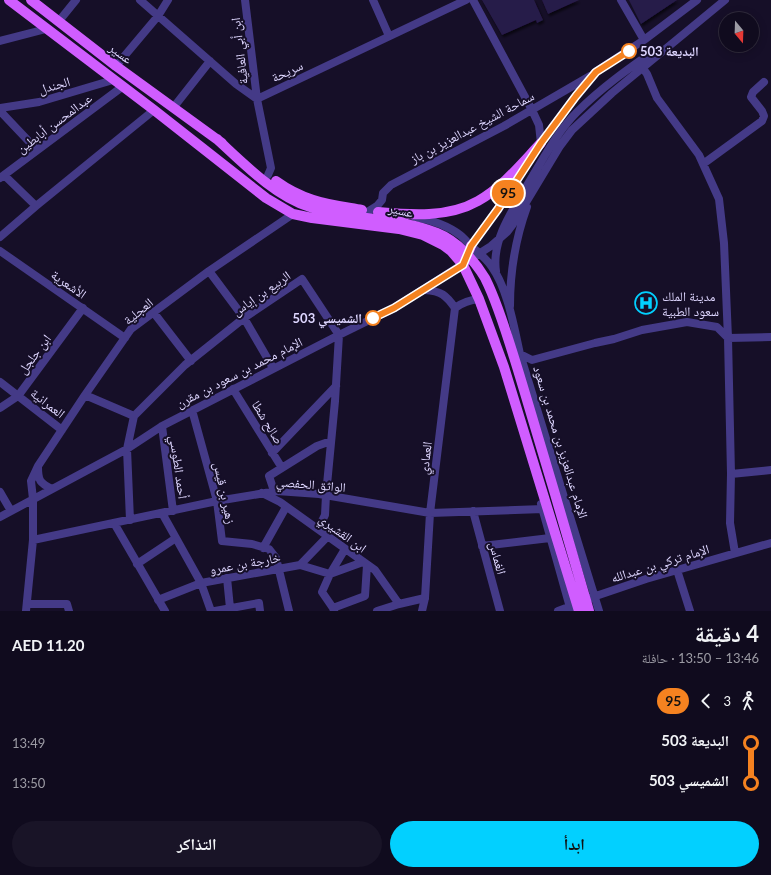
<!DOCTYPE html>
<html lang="ar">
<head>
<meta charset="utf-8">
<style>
  body { margin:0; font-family:Lato,"Noto Naskh Arabic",sans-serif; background:#191427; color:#f1f3f6; direction:rtl; height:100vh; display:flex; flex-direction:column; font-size:15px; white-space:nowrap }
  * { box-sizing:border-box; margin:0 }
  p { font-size:13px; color:#9c9ba4 }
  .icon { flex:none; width:22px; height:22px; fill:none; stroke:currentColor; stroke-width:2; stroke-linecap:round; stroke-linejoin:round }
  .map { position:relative; height:611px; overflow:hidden; direction:ltr }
  .side { display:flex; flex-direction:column; background:#100b1e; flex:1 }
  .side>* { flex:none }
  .badge { padding:0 8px; border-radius:13px; font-size:14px; line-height:26px }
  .needle { width:26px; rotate:161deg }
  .controls { position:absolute; left:719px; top:12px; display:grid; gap:8px }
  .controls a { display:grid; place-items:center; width:40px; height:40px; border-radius:50%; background:#100b1e; box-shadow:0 2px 10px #0003,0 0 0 1px #302b3c; font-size:20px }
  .map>.badge { position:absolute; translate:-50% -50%; box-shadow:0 0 0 2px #fff }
  .legs { display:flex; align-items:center; gap:6px; height:44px; padding:0 12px; font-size:13px }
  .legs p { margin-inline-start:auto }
  .overview { display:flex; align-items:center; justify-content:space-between; height:68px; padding:0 12px }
  h1 { font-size:22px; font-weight:700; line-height:30px }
  .primary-button { display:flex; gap:8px; margin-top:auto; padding:8px 12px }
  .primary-button a { flex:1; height:46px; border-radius:24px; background:#02d0ff; color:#111; font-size:16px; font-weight:700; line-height:46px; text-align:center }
  .primary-button a+a { background:#191427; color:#f1f3f6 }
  ul { padding:0 12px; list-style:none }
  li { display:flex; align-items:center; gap:14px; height:40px; font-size:15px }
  li i { display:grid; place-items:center; width:6px; height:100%; margin:0 5px; background:currentColor }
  li i::after { content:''; width:10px; height:10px; margin:-5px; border:3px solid; border-radius:50%; background:#100b1e }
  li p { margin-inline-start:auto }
  li:first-child i { background:linear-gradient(#0000 50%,currentColor 0) }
  li:last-child i { background:linear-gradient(currentColor 50%,#0000 0) }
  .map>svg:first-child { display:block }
  .building { fill:#281b49; filter:url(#shadow) }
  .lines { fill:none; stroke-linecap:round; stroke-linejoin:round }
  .minor { stroke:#443a87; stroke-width:8 }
  .major { stroke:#d05dff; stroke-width:10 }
  .line-1-casing { stroke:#fff; stroke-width:9 }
  .line-1 { stroke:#f58220; stroke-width:6 }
  .stop-1-dot { fill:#fff; stroke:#f58220; stroke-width:2 }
  .labels { text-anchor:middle; stroke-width:4; stroke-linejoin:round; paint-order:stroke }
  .street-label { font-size:13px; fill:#ded6ff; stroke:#160f28 }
  .stop-label { font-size:13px; font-weight:bold; fill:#ded6ff; stroke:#160f28; text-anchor:start }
  .poi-label { font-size:13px; fill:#ded6ff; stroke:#160f28; text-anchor:start }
</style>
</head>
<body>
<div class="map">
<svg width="771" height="611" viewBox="0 0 771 611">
  <defs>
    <filter id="shadow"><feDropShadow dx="1.5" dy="2.5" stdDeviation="1" flood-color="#0009"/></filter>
  </defs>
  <rect width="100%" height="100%" fill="#160f28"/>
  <path class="building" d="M482,0H534L543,20L537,23L536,20L502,35Z
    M542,0H579L548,14Z
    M629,0H677L641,24Z"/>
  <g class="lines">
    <path class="minor" d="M140,0L236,84L257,99
      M245,0L257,99L271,168L268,175
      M373,0L389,36
      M473,0L532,110L539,125L541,143
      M621,0L644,40
      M59,21L76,0
      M0,41L46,29
      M116,66L158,16L168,0
      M642,67L647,74L657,98L699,155L719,199L724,243L728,338L731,474L771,470
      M257,99L466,0
      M0,108L39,102L113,80
      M173,108L210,61
      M2,113L37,150
      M538,147L576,96L595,72L644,40L697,0
      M703,164L762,121L764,116L762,111L751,97L753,92L764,82
      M4,175L36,206
      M0,178L122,87
      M369,211L377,206L382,200L383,193L391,185L504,126L590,76
      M415,217C431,220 447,225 460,235C464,238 467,242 471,246C478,252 486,258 492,267C508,290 514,327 520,354L599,611
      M0,237L36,206L154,110
      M471,246L498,209L529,160
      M0,251L125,338
      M209,271L244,318L273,368
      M496,271C491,238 516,205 532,177C546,154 558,131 577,112C601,88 628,69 655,50
      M425,290C441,291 446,295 455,308
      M510,306C510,271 515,240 527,207
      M455,308C463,302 469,300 479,299L480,304
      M154,313L191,361
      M520,354L532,360L595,343L614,339L642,330L687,322L717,327L728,338L771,337
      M0,382L62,430
      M233,389L282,468
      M85,395L134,416
      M0,408L18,396L83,308
      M192,410L217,501L222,541L252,544L269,549L276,558L289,611
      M162,426L173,511
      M272,453L336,386
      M38,467C38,481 40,483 52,489
      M731,474L730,523L735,553
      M274,491L269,476L317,446L331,441
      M0,492L11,511
      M262,493L280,502L375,570L399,604
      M541,504L571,611
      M473,511L500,611
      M162,513L201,583L211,611
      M0,517L127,449L162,426L339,335L394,308L491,246L507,232L513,224L560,146L572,130L612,93L725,0
      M130,520L127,449L134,416L185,365L244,318L302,279L339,335L335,401L326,495L325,515L318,529
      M114,523L165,611
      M33,540L217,501L277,491L319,494L430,513L543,509
      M482,546L550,538
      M263,548L286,507
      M137,564L176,538
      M300,565L330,574L363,562
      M677,570L690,611
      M227,578L230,608
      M590,598L646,579L771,543
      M158,600L201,583L300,565L328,536
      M27,604H67L69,611
      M333,608L365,596L367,565
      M26,611L33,540V499L31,481L38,466L85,395L131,329L209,271L293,214
      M215,611L259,603L260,611
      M334,611L333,608L322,592L330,574L345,549
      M377,611L399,604L425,598
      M422,611L425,598L430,513L455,308
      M558,611L574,605"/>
    <path class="major" d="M9,0L154,110L266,198L293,214L312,218L399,229L423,235L443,245L451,251L463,265
      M31,0L116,66L222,143
      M217,139C243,163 276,197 310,207C352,220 396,217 437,233C457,241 474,260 485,278C490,288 494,298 498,309C509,339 518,370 527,400C548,470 569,541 589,611
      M276,181C305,202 329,204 362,210
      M378,212C411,215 448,218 478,201C503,187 522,163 541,143
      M471,246L463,265L479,299L504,367L579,611"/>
  </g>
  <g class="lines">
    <g class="line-1-casing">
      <path id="line-1" d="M373,318L394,308L463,265L471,246L498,209L541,143L576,96L596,72L629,51"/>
    </g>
    <use href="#line-1" class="line-1"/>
  </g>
  <defs>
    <g id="hospital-ring" transform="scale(1.15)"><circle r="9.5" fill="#160f28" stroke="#02d0ff" stroke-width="1.5"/><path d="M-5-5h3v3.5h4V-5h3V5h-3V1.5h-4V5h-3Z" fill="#02d0ff"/></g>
  </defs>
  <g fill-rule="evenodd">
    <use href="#hospital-ring" x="646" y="303"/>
  </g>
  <g class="stop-1-dot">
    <circle cx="629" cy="51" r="7"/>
    <circle cx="373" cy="318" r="7"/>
  </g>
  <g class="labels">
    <g class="street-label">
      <text transform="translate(239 51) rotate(-97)" y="5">ابن أبي العافية</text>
      <text transform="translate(121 53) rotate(37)" y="5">عسير</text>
      <text transform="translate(287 71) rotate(-25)" y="5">سريحة</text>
      <text transform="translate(54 85) rotate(-16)" y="5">الجندل</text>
      <text transform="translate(54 123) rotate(-37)" y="5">عبدالمحسن أبابطين</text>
      <text transform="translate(472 127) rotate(-28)" y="5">سماحة الشيخ عبدالعزيز بن باز</text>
      <text transform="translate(401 210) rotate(12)" y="5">عسير</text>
      <text transform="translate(69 284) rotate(35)" y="5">الأشعرية</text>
      <text transform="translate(261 293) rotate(-35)" y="5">الربيع بن إياس</text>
      <text transform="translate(138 311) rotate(-39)" y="5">العجلية</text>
      <text transform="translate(34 354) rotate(-53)" y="5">ابن جلجل</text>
      <text transform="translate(239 372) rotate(-27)" y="5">الإمام محمد بن سعود بن مقرن</text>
      <text transform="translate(48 403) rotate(38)" y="5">العمرانية</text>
      <text transform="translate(268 422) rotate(59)" y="5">صالح شطا</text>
      <text transform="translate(561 442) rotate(73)" y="5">الإمام عبدالعزيز بن محمد بن سعود</text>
      <text transform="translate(425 458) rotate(-83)" y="5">العمادي</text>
      <text transform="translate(179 467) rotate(82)" y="5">أحمد الطوسي</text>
      <text transform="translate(311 484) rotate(5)" y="5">الواثق الحفصي</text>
      <text transform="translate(225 493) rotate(78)" y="5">زهير بن قيس</text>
      <text transform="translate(343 533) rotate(36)" y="5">ابن القشيري</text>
      <text transform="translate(498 558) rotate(75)" y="5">الغماس</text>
      <text transform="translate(245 563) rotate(-10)" y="5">خارجة بن عمرو</text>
      <text transform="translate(660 563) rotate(-17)" y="5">الإمام تركي بن عبدالله</text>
    </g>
    <g class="stop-label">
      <text x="640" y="56">البديعة 503</text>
      <text x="362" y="323" text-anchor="end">الشميسي 503</text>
    </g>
    <g class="poi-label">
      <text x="662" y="301">مدينة الملك<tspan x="662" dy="15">سعود الطبية</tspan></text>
    </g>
  </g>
</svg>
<div class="controls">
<a><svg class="needle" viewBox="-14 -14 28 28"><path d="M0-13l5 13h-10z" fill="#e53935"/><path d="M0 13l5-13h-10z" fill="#9c9ba4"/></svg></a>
</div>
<b class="badge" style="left:508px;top:193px;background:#f58220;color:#111">95</b>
</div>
<section class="side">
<div class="overview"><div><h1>4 دقيقة</h1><p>13:46 – 13:50 · حافلة</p></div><b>AED 11.20</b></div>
<div class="legs"><svg class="icon" aria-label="walk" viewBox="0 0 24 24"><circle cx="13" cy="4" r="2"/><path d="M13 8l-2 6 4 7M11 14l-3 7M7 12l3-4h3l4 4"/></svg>3<svg class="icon" aria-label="back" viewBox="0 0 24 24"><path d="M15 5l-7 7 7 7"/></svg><b class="badge" style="background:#f58220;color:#111">95</b></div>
<ul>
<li><i style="color:#f58220"></i><b>البديعة 503</b><p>13:49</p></li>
<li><i style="color:#f58220"></i><b>الشميسي 503</b><p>13:50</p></li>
</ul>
<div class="primary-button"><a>ابدأ</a><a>التذاكر</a></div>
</section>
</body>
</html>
